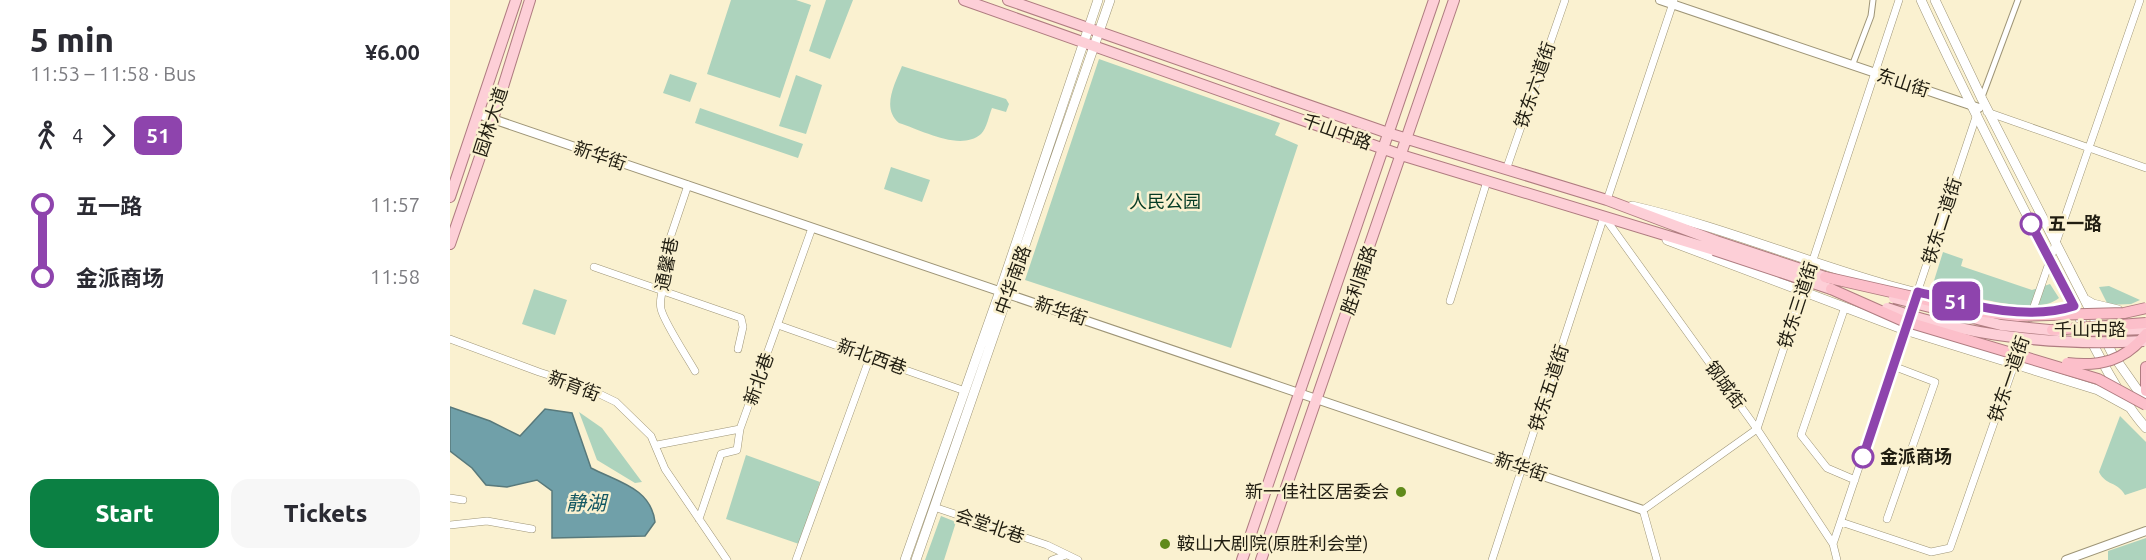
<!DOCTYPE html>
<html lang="en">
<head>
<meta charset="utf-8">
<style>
  body { margin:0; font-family:Ubuntu,"Noto Sans SC",sans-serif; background:#f7f7f7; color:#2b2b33; height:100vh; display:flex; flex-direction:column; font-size:22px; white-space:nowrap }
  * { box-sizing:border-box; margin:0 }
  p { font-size:20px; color:#7c7c81 }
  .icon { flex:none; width:33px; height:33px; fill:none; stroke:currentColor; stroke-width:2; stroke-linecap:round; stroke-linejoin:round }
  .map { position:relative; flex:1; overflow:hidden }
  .panel { display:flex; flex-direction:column; background:#fff; width:450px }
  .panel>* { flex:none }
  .badge { padding:0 12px; border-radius:9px; font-size:21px; line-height:39px }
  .map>.badge { position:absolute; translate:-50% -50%; box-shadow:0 0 0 3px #fff }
  .legs { display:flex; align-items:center; gap:9px; height:66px; padding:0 30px; font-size:20px }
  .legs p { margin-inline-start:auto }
  .overview { display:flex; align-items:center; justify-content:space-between; height:102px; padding:0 30px }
  h1 { font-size:33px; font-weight:800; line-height:45px }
  .button { display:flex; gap:12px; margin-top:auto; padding:12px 30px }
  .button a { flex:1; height:69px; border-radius:18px; background:#0b8043; color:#fff; font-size:24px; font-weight:800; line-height:69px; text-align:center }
  .button a+a { background:#f7f7f7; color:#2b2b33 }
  ul { padding:0 30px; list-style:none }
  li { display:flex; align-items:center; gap:21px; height:72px; font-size:22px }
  li i { display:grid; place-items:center; width:9px; height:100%; margin:0 8px; background:currentColor }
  li i::after { content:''; width:15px; height:15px; margin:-8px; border:4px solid; border-radius:50%; background:#fff }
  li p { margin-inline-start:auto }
  li:first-child i { background:linear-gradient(#0000 50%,currentColor 0) }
  li:last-child i { background:linear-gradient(currentColor 50%,#0000 0) }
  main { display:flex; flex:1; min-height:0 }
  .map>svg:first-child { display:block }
  .green { fill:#add3bd }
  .water { fill:#70a0a9; stroke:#58797b; stroke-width:1.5 }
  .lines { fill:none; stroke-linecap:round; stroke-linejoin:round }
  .pedestrian-casing { stroke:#9e9577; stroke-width:7 }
  .minor-casing { stroke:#9e9577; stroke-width:8 }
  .tertiary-casing { stroke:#9e9577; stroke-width:10 }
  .secondary-casing { stroke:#9e9577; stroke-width:10 }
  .primary-casing { stroke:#af7c80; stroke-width:12 }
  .trunk-casing { stroke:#af7c80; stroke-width:12 }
  .pedestrian { stroke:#fff; stroke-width:5 }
  .minor { stroke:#fff; stroke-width:7 }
  .tertiary { stroke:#fff; stroke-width:8 }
  .secondary { stroke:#fff; stroke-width:9 }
  .primary { stroke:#fdcfd7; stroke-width:10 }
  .trunk { stroke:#fcbfca; stroke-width:10 }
  .primary-bridge-casing { stroke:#af7c80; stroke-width:12; stroke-linecap:butt }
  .trunk-bridge-casing { stroke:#af7c80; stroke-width:12; stroke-linecap:butt }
  .primary-bridge { stroke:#fdcfd7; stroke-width:10 }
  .trunk-bridge { stroke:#fcbfca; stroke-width:10 }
  .line-1-casing { stroke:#fff; stroke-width:14 }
  .line-1 { stroke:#8e44ad; stroke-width:9 }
  .stop-1-dot { fill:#fff; stroke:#8e44ad; stroke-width:3 }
  .poi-dot { fill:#5f8a1a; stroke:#faf1d0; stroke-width:2 }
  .labels { text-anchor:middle; stroke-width:5; stroke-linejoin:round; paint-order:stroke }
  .street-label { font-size:18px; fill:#201d11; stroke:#faf1d0 }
  .park-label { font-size:18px; fill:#043a24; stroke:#faf1d0 }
  .stop-label { font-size:18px; font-weight:bold; fill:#201d11; stroke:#faf1d0; text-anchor:start }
  .poi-label { font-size:18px; fill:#201d11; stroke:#faf1d0; text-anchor:end }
  .water-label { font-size:20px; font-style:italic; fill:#135762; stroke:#faf1d0 }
</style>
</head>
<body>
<main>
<section class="panel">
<div class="overview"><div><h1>5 min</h1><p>11:53 – 11:58 · Bus</p></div><b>¥6.00</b></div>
<div class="legs"><svg class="icon" aria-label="walk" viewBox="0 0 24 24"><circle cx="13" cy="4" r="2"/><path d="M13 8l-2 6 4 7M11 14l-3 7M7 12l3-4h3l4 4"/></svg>4<svg class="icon" aria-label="forward" viewBox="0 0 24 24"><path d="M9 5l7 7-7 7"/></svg><b class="badge" style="background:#8e44ad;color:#fff">51</b></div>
<ul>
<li><i style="color:#8e44ad"></i><b>五一路</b><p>11:57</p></li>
<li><i style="color:#8e44ad"></i><b>金派商场</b><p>11:58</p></li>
</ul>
<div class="button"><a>Start</a><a>Tickets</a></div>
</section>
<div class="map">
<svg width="1696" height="560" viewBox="0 0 1696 560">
  <rect width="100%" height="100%" fill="#faf1d0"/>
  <path class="green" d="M281,0H346L361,5L330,98L257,74Z
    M376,0H403L380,59L359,51Z
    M649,59L830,123L825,135L848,145L781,348L575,280Z
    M452,66L556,99L559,104L556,112L542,108C539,115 537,128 531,134C510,152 472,130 449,123C431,108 445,84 452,66Z
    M220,74L247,83L240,102L213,93Z
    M346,75L372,85L356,134L329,126Z
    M250,108L353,144L348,158L245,123Z
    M441,167L480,180L472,202L434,189Z
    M1493,252L1513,259L1511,266L1582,290L1600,284L1609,298C1586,318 1510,293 1482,287Z
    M1659,286L1690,300L1681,304L1658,305L1649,287Z
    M84,289L117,300L105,335L72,324Z
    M129,412L152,428L192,482L185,483L147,460Z
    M1670,416L1696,442V488L1675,495C1667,481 1656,486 1649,472Z
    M296,455L370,482L349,544L276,519Z
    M491,516L506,522L494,560H475Z
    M1696,538V560H1658V551Z"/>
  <path class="water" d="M0,407L40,421L70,436L95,409L122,413L141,468C168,482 201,488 205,522L195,536L102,538V491L87,480L57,487L36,485L22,468L0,451Z"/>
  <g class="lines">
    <g class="pedestrian-casing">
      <path id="pedestrian" d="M1402,66L1421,16L1423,0
        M1532,97L1568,0"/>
    </g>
    <g class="minor-casing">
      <path id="minor" d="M1537,112L1696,168
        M1056,170L1115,0
        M238,185L215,253C225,272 207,290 211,309C214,322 237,357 245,371
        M1157,200L1224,0
        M1155,218L1307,429L1383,544L1387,560
        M144,267L291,318L293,327L288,349
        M1000,301L1037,181
        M1395,307L1351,435L1377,468L1405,480
        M1459,317L1527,114
        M1580,318L1690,0
        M328,325L515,391
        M0,339L89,372L133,386L166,402L201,436L215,469L277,560
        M207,445L290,429
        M0,498L13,500
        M484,507L597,545L628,560
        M249,519L271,454L287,450L290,429L362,228
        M1437,519L1485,382L1443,366
        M1391,522L1481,552L1500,548L1575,334
        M0,525L37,521L82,529
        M1383,544L1456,328
        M346,560L420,357
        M602,560L616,555
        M1042,560L1154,216
        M1207,560L1193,510L1307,429L1449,0"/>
    </g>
    <g class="tertiary-casing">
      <path id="tertiary" d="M1210,0L1529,108
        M28,114L1193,510
        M1616,560L1696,531"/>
    </g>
    <g class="secondary-casing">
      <path id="secondary" d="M1471,0C1514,94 1562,186 1609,278C1633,323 1663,391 1696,428
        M1485,0L1532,99L1663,355L1696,402
        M1182,206C1304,234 1418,291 1544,308
        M1217,240L1455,330L1648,390L1679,407
        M1636,300L1643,304L1668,310
        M455,560L550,291L648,0
        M466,560L660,0"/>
    </g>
    <g class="primary-casing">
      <path id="primary" d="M514,0L951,155L1264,250
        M558,0L938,133L1157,200L1266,241
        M0,197L66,0
        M0,244L43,119L80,0
        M792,560L984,0
        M811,560L1004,0"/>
    </g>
    <g class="trunk-casing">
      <path id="trunk" d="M1696,367V391"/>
    </g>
    <use href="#pedestrian" class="pedestrian"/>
    <use href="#minor" class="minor"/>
    <use href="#tertiary" class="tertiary"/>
    <use href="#secondary" class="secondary"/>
    <use href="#primary" class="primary"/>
    <use href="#trunk" class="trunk"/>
    <g class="primary-bridge-casing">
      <path id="primary-bridge" d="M1266,241L1375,277
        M1264,250L1381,289
        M1444,298L1551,325L1609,331
        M1437,308C1521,337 1606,346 1694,341
        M1639,331L1696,329"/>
    </g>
    <g class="trunk-bridge-casing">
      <path id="trunk-bridge" d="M1375,277L1525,311L1568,316L1674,313L1696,308
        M1381,289L1451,320L1648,379L1696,405
        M1602,330L1696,323
        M1617,363C1650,367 1675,361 1696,334"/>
    </g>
    <use href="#primary-bridge" class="primary-bridge"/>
    <use href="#trunk-bridge" class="trunk-bridge"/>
  </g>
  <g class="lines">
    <g class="line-1-casing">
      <path id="line-1" d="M1413,457L1468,292C1516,304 1575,322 1624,306L1581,224"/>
    </g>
    <use href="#line-1" class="line-1"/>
  </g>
  <g class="stop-1-dot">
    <circle cx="1581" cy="224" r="10"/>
    <circle cx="1413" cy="457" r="10"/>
  </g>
  <g class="poi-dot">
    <circle cx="951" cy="492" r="6"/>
    <circle cx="715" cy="544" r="6"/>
  </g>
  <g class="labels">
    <g class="street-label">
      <text transform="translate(1453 83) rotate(18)" y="6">东山街</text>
      <text transform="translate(1085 85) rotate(-71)" y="6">铁东六道街</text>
      <text transform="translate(41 122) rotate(-72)" y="6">园林大道</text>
      <text transform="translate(887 132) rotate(20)" y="6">千山中路</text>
      <text transform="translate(150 156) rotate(19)" y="6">新华街</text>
      <text transform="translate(1492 221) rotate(-72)" y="6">铁东二道街</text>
      <text transform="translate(217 264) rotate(-79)" y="6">通馨巷</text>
      <text transform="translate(563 280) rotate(-70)" y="6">中华南路</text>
      <text transform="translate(909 280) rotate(-71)" y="6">胜利南路</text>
      <text transform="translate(1348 305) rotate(-72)" y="6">铁东三道街</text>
      <text transform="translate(611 311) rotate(19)" y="6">新华街</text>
      <text x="1640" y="336">千山中路</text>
      <text transform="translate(422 357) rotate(20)" y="6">新北西巷</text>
      <text transform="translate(309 379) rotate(-70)" y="6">新北巷</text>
      <text transform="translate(1559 379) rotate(-71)" y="6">铁东一道街</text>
      <text transform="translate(1275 385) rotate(54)" y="6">钢城街</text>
      <text transform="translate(124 386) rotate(21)" y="6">新育街</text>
      <text transform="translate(1099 388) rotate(-72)" y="6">铁东五道街</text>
      <text transform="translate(1071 467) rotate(19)" y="6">新华街</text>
      <text transform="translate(540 526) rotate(19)" y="6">会堂北巷</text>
    </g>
    <g class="park-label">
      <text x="715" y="208">人民公园</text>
    </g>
    <g class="stop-label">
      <text x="1598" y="230">五一路</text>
      <text x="1430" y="463">金派商场</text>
    </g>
    <g class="poi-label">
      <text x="939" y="498">新一佳社区居委会</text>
      <text x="727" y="550" text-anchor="start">鞍山大剧院(原胜利会堂)</text>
    </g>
    <g class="water-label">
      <text x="136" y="510">静湖</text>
    </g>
  </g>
</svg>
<b class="badge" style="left:1506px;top:301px;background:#8e44ad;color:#fff">51</b>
</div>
</main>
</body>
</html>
